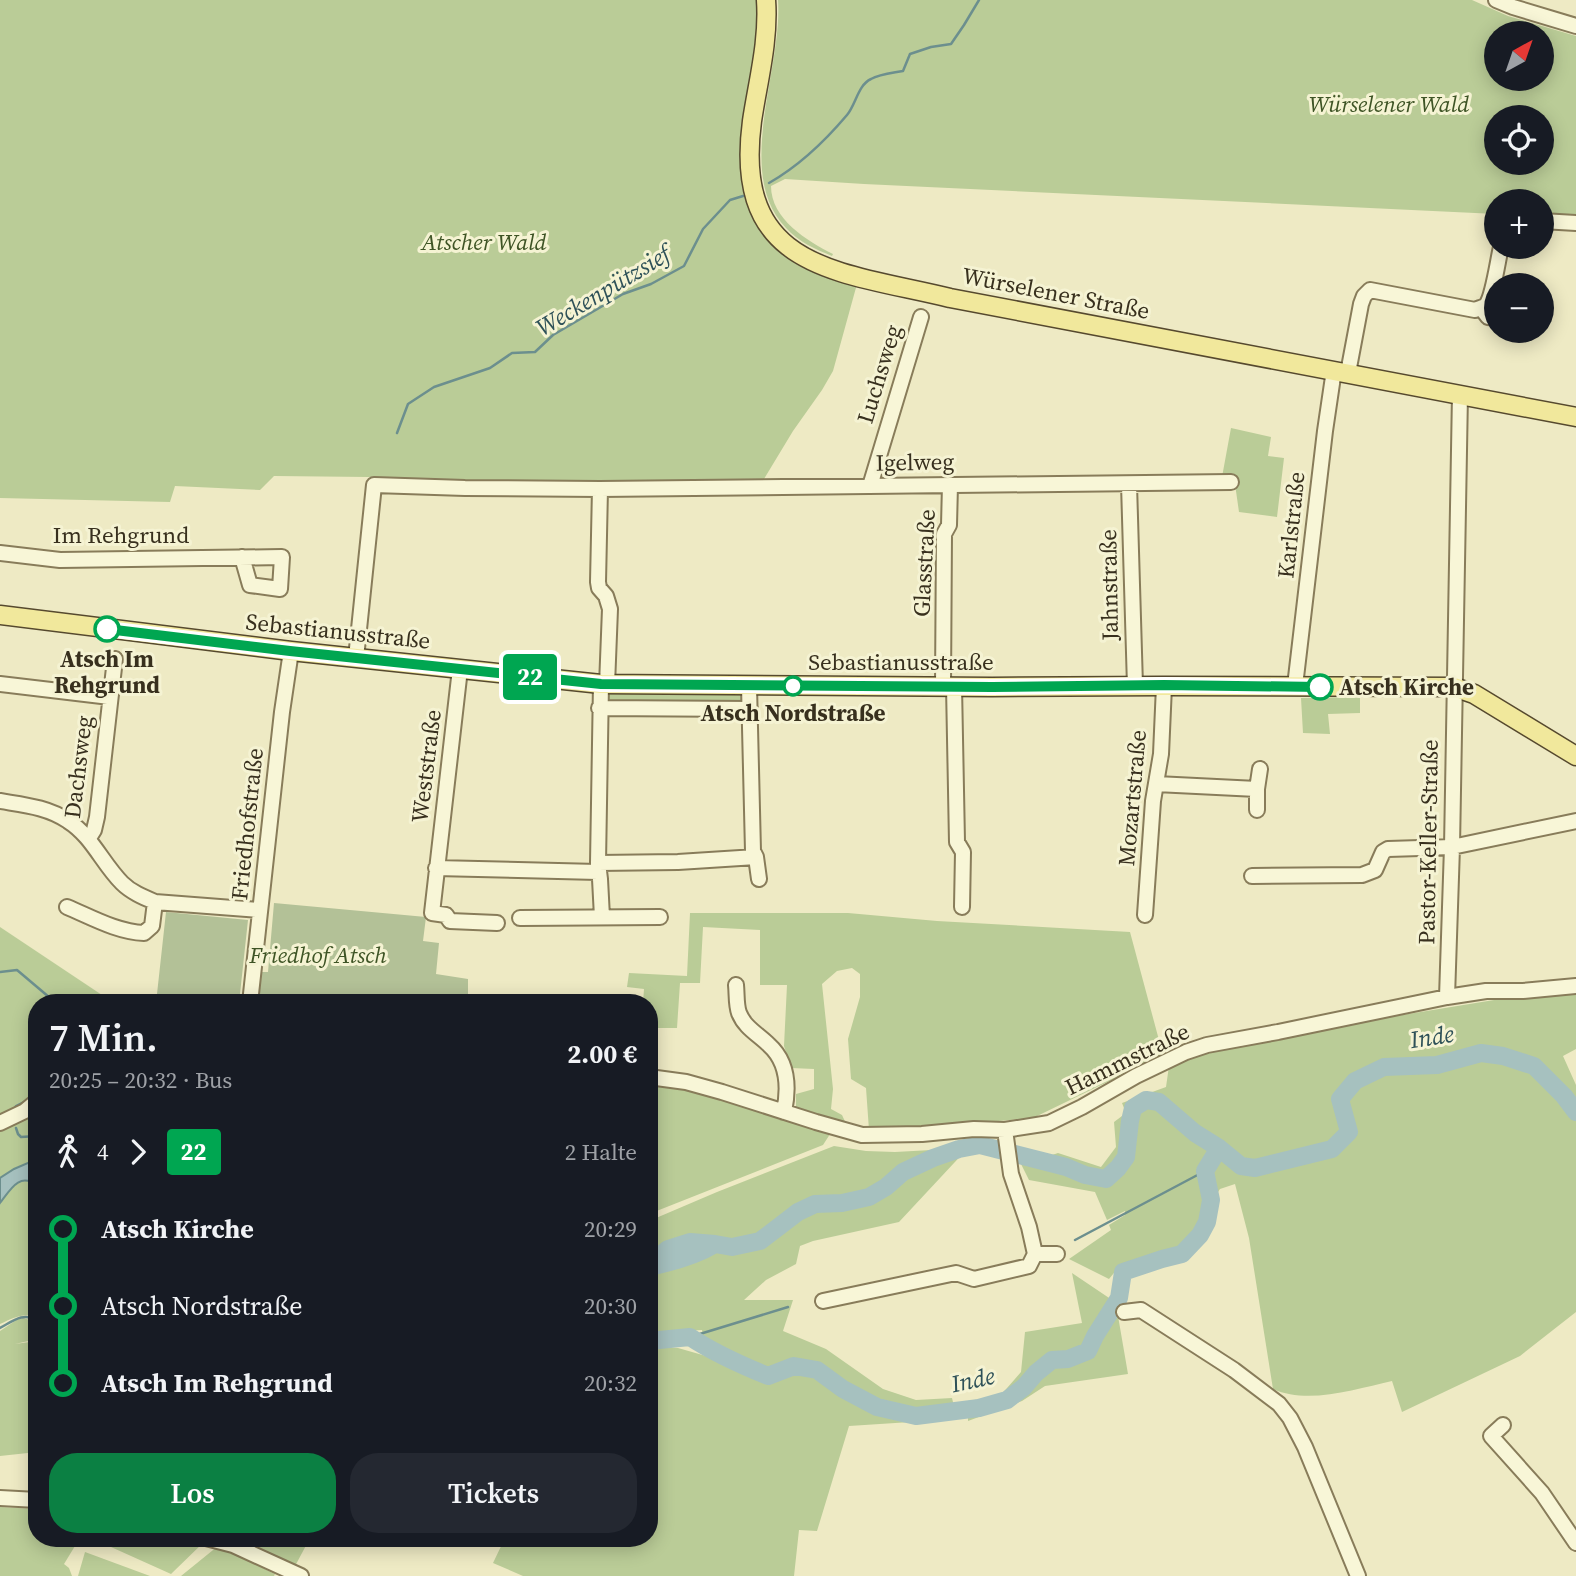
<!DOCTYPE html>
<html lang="de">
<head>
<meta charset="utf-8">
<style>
  body { margin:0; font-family:"Source Serif 4",serif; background:#242831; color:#f1f3f6; height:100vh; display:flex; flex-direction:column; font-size:26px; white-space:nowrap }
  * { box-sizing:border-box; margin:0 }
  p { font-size:23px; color:#9ea1a6 }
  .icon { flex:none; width:38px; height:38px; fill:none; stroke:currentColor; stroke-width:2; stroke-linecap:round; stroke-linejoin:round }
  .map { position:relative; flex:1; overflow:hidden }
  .side { position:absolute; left:28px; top:994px; width:630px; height:553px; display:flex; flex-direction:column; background:#171b24; border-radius:28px; box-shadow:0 4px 18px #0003 }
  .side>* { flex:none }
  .badge { padding:0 14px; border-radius:5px; font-size:24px; line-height:46px }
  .needle { width:46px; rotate:40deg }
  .tools { position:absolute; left:1484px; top:21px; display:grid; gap:14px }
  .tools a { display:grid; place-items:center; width:70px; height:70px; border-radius:50%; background:#171b24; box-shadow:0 4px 18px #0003; font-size:35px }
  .map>.badge { position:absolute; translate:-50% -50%; box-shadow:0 0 0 4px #fff }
  .legs { display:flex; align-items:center; gap:10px; height:77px; padding:0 21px; font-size:23px }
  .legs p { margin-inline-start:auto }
  .summary { display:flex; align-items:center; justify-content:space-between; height:119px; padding:0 21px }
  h1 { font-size:38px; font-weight:600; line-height:52px }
  .button { display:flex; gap:14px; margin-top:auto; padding:14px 21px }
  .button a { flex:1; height:80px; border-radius:28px; background:#0b8043; color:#fff; font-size:28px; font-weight:600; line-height:80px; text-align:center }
  .button a+a { background:#242831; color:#f1f3f6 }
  ul { padding:0 21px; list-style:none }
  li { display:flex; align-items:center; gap:24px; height:77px; font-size:26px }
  li i { display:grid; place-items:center; width:10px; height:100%; margin:0 9px; background:currentColor }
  li i::after { content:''; width:18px; height:18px; margin:-9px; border:5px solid; border-radius:50%; background:#171b24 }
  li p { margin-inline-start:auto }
  li:first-child i { background:linear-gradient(#0000 50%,currentColor 0) }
  li:last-child i { background:linear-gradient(currentColor 50%,#0000 0) }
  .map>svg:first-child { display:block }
  .green { fill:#bacc97; fill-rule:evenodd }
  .cemetery { fill:#b3c197 }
  .water { fill:#a6c1bf; stroke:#6c8f8e; stroke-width:2 }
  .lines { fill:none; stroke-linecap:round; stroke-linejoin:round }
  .stream { stroke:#6c8f8e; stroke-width:2.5 }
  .river { stroke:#a6c1bf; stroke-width:18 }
  .minor-casing { stroke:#887c5a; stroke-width:18 }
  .major-casing { stroke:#56492e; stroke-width:21 }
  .minor { stroke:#f8f6d7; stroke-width:14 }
  .major { stroke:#f1e89c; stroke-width:18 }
  .line-1-casing { stroke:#fff; stroke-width:16 }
  .line-1 { stroke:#00a651; stroke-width:10 }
  .stop-1-dot { fill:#fff; stroke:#00a651; stroke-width:3.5 }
  .labels { text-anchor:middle; stroke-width:6; stroke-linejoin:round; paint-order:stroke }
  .park-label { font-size:23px; font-style:italic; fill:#3e5425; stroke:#f5f3d3 }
  .street-label { font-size:23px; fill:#38301e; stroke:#f5f3d3 }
  .stop-label { font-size:23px; font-weight:bold; fill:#38301e; stroke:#f5f3d3 }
  .water-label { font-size:24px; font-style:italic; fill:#2e5158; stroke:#f5f3d3 }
</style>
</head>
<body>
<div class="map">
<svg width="1576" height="1576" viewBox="0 0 1576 1576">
  <rect width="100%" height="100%" fill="#eeeac4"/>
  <path class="green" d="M0,0H760C759,20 759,40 756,60C751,111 732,160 751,210L857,284L833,371L822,390L793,431L761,484L465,485L369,477L274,476L260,490L175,486L170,502L0,498Z
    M778,0H1472L1508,16L1576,36V220L1542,218V201H1496V214L864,184L785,179L771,186C771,219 807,241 833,254L832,256C815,249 799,242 786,228C733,174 783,68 778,0ZM1496,33H1542V79H1496ZM1496,117H1542V163H1496Z
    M1231,428L1271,437L1268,456L1284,458L1277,517L1239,512L1234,477H1222Z
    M740,690L742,704L606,706L604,698L615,691Z
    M1360,697V713L1328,714L1330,734L1303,733L1301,698Z
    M690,913H848L937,921L1130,932L1163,1055L1033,1118L920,1128L869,1130L866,1088L851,1079L848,1039L860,997V974L852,968L837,971L822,984L833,1089L831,1109L842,1115L848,1128L796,1111V1094L814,1089V1069L791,1068L784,1046L787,985H760V930L703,927L700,983H680L677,1028H649V1003H643L644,989L627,987L629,973L687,976Z
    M0,927L114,1003H37V1165C23,1160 11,1171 0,1178Z
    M1576,994V1049L1563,1056L1576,1085V1312L1520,1356L1402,1412L1392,1381C1356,1389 1308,1405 1273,1389L1249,1238L1235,1184L1220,1189L1214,1198L1208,1197L1206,1213L1197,1233L1181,1252L1118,1268L1109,1279L1069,1259L1111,1230L1109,1225L1125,1215V1211L1107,1220L1095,1192L1029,1180L1014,1150L1049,1156L1058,1153L1101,1167L1116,1147L1114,1122L1126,1113L1122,1103L1166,1087L1169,1066L1207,1049L1249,1040L1494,1000L1537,998Z
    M649,1081L684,1086L832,1131L823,1145L649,1214Z
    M834,1146L866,1151L895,1152L968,1148L899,1222L813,1241L800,1246L796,1264L766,1280L744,1300H793L783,1331L826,1349L883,1389L916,1400L952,1398L957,1419L849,1426L817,1531L799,1530L794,1576H523L493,1563L505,1538H649V1346L678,1348L706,1356L702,1330L649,1333V1221L717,1192Z
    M22,1180H29L37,1186V1317C23,1312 13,1318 0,1324V1203L15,1183Z
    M1072,1273L1124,1308L1118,1316L1128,1374L1045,1386L1022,1401L968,1421V1401L1000,1396L1021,1372L1025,1332L1082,1323Z
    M23,1318L37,1322V1339L15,1344L37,1341V1452L0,1456V1331L18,1319Z
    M0,1507L37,1509V1538H89L75,1546L64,1564L69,1568L72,1576H0Z
    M91,1538H198L206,1540L171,1574Z
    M228,1538H310L294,1568Z
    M218,1546L275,1574L274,1576H181Z
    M85,1552L150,1576H78Z"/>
  <path class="cemetery" d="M274,903L426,917L423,941L439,943L436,974L468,979V1003H258L260,972H268Z
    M166,912L248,920L239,1003H156Z"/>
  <path class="water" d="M30,1162L37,1165V1186C20,1171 10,1190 0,1203V1178L14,1169Z"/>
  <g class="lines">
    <path class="stream" d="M769,183C799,166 825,141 847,115C856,104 858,85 871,79C880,74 893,73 903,71L910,54L931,47L951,44L964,25L979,0
      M397,433L408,404L434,387L490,368L512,353L535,352L553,335L623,294L651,284L684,266L703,229L730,200L743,196
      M0,972L17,970L56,1003
      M14,1110L16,1106L28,1100L36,1089L35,1081L37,1075
      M16,1128L18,1134L21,1137L37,1136
      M33,1166L36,1153
      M1075,1240L1205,1171
      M0,1328C13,1321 23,1312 37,1320
      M690,1337L788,1307"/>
    <path class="river" d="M649,1265L668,1249L690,1242L715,1244
      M649,1267C673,1262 695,1256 715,1244L732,1247L760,1241L798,1212L815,1204L842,1203L869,1197L886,1187L903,1172L933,1158L959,1149L980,1145L1066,1167L1085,1175L1106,1179L1118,1168L1126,1157L1130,1121L1133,1108L1146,1100L1159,1102L1195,1133L1219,1148L1241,1166L1255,1168L1332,1149L1349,1132L1340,1099L1355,1081L1384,1067L1437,1065L1481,1053L1503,1056L1534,1066L1564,1096L1576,1112
      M649,1341L690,1337C714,1353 741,1365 768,1376L794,1366L817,1370L843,1389L877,1407L916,1416L979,1408L1007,1400L1024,1387L1036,1373L1052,1360L1068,1359L1088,1351L1095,1336L1119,1298L1123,1272L1162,1259L1182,1254L1200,1235L1207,1222L1211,1200L1205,1171L1219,1148"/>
    <g class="minor-casing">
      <path id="minor" d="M1496,0L1513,7L1576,26
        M1542,221L1576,223
        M1481,308L1488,317L1496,318
        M1348,373L1361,304L1364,296L1370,290L1475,310C1478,308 1483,308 1486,305C1493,297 1498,259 1501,247
        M1129,484L1135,686
        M870,486L921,317
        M600,489L1231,482
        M0,553L60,560L282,557L280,589L250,585L242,557
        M356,658L374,485L465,488L600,489L598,582L599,588L606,596L610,609L607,685
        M460,669L432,913L446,915L450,921L497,923
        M0,684L110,697
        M601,684L598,863L600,879L602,917
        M749,686L753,851L756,857L759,879
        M943,686L944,534L949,525L950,485
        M954,686L957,842L963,852L962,907
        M1295,686L1325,431L1334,370
        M599,708L750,709
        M1156,784L1257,789L1260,769
        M1257,789V810
        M0,801C24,805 48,807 68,821C92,836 102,863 122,883C131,892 143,897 155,902L260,910
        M89,838L94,830L97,817L115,659
        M598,863L678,862L756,857
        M436,868L598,872
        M1252,876L1362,875L1375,870L1383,852L1388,849L1452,847L1576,821
        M67,907C91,917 117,932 144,933L152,926L155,902
        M1145,915L1153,801L1161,754L1164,686
        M520,918L660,917
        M736,985C737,994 736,1005 739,1013C745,1028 758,1034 769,1045C788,1062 789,1088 784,1112
        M1447,997L1452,847L1460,394
        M250,1003L282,712L291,651
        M649,1077L686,1082L722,1092L816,1122L862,1135L922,1134L974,1129L1005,1130L1049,1123L1082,1107L1136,1076L1186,1052L1207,1045L1278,1032L1447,997L1486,991H1523L1576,986
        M0,1123L25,1111L37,1101
        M1035,1254H1057
        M823,1301L956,1273L974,1279L1029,1266L1035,1254L1029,1227L1011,1174L1005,1130
        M1124,1312L1141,1310L1234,1370L1279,1404L1290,1418L1305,1447L1358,1576
        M1503,1425L1491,1436L1542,1493L1576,1543
        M0,1498L37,1500
        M206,1538L233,1545L301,1576"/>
    </g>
    <g class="major-casing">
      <path id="major" d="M766,0C769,41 758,81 752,121C732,271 839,271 950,298L1576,417
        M0,615L291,651L601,684L992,687L1164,686L1454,687L1474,694L1576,756"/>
    </g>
    <use href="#minor" class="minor"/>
    <use href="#major" class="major"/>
  </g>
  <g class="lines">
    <g class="line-1-casing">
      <path id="line-1" d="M107,629L290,651L601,684L992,687L1164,685L1320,687"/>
    </g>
    <use href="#line-1" class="line-1"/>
  </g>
  <g class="stop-1-dot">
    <circle cx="107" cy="629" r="12"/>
    <circle cx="793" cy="686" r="9"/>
    <circle cx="1320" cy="687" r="12"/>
  </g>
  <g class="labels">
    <g class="park-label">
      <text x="1389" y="112">Würselener Wald</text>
      <text x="484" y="250">Atscher Wald</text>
      <text x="318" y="963">Friedhof Atsch</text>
    </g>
    <g class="street-label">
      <text transform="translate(1056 293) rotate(11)" y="8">Würselener Straße</text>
      <text transform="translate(879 374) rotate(-73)" y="8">Luchsweg</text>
      <text transform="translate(915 462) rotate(-1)" y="8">Igelweg</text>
      <text transform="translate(1291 525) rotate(-84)" y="8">Karlstraße</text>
      <text x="121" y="543">Im Rehgrund</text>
      <text transform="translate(924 563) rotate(-87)" y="8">Glasstraße</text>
      <text transform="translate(1109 585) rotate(-91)" y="8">Jahnstraße</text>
      <text transform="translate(338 631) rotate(6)" y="8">Sebastianusstraße</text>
      <text x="901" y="670">Sebastianusstraße</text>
      <text transform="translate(426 766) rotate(-83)" y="8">Weststraße</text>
      <text transform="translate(78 767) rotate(-83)" y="8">Dachsweg</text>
      <text transform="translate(1132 798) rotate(-85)" y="8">Mozartstraße</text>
      <text transform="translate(247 824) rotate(-84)" y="8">Friedhofstraße</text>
      <text transform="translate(1428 842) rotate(-89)" y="8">Pastor-Keller-Straße</text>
      <text transform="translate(1127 1059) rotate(-26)" y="8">Hammstraße</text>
    </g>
    <g class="stop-label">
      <text x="107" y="667">Atsch Im<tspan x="107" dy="26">Rehgrund</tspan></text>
      <text x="1339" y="695" text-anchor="start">Atsch Kirche</text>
      <text x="793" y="721">Atsch Nordstraße</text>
    </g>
    <g class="water-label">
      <text transform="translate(603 291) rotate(-31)" y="8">Weckenpützsief</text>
      <text transform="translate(1432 1037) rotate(-9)" y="8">Inde</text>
      <text transform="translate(973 1380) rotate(-12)" y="8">Inde</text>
    </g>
  </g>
</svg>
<div class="tools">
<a><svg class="needle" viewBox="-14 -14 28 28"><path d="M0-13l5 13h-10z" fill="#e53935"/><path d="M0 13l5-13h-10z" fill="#9ea1a6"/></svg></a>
<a><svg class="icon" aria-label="locate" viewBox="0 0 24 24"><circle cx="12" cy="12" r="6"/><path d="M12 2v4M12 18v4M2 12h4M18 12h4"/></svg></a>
<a>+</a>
<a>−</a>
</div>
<b class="badge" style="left:530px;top:677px;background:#00a651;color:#fff">22</b>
<section class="side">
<div class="summary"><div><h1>7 Min.</h1><p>20:25 – 20:32 · Bus</p></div><b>2.00 €</b></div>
<div class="legs"><svg class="icon" aria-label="walk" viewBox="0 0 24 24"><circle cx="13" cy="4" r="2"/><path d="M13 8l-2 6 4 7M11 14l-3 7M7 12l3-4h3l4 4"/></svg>4<svg class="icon" aria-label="forward" viewBox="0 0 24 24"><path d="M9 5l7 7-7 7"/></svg><b class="badge" style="background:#00a651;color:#fff">22</b><p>2 Halte</p></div>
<ul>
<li><i style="color:#00a651"></i><b>Atsch Kirche</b><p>20:29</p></li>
<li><i style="color:#00a651"></i><span>Atsch Nordstraße</span><p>20:30</p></li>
<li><i style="color:#00a651"></i><b>Atsch Im Rehgrund</b><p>20:32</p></li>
</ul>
<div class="button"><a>Los</a><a>Tickets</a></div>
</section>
</div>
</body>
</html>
